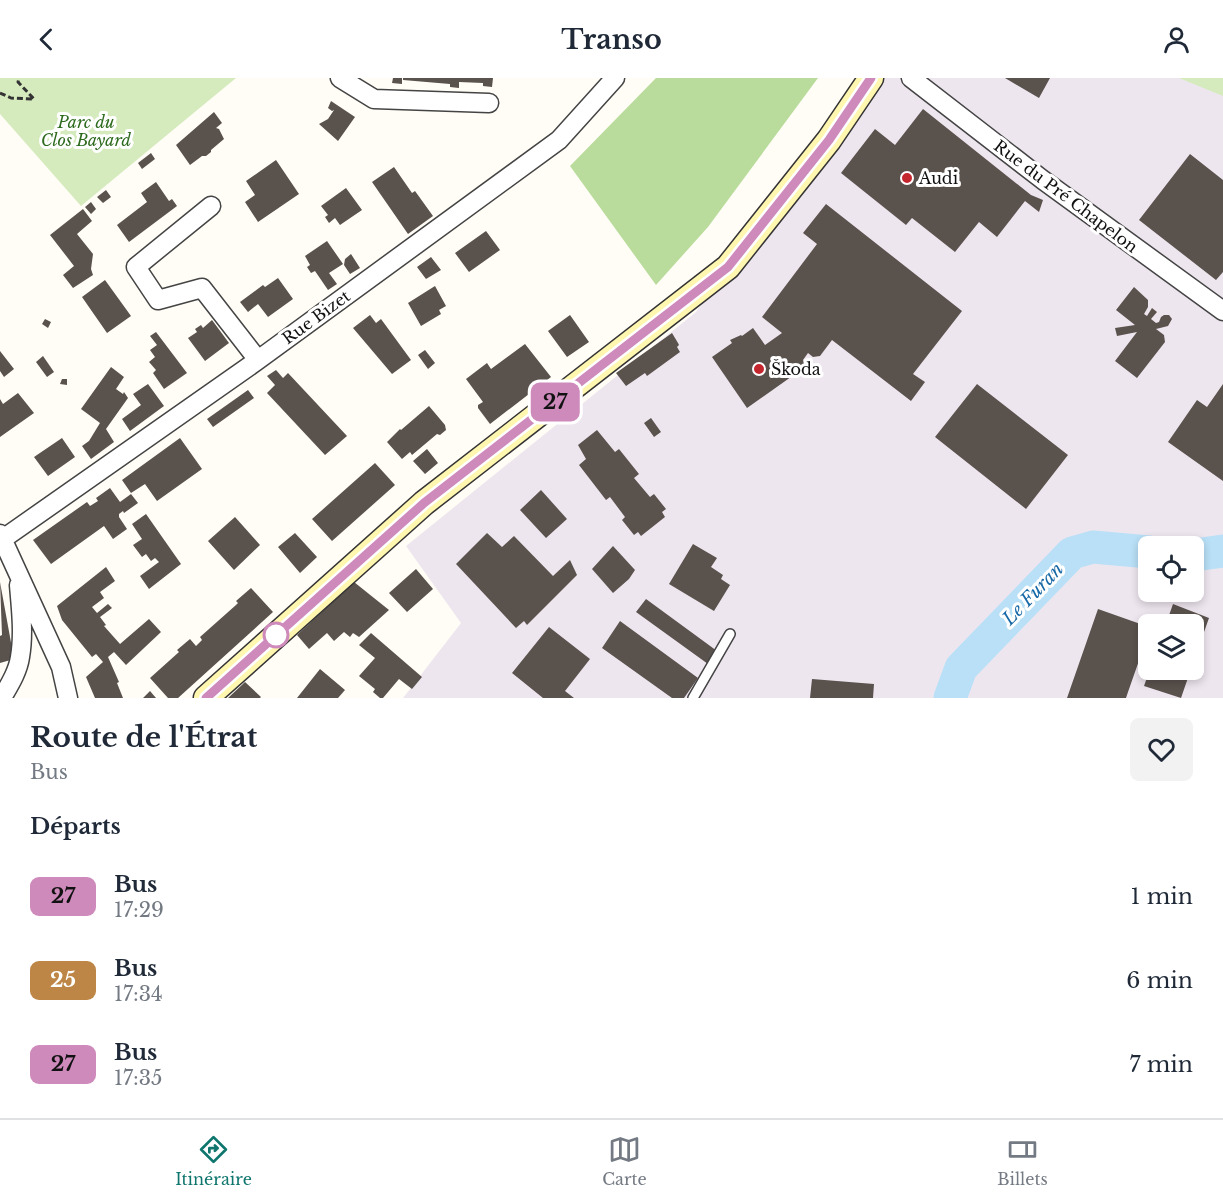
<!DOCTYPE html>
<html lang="fr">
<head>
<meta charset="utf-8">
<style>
  body { margin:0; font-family:"Libre Baskerville",serif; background:#f2f2f3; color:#1f2937; height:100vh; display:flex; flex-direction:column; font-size:22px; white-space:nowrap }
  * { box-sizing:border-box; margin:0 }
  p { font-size:20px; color:#747a83 }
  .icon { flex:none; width:33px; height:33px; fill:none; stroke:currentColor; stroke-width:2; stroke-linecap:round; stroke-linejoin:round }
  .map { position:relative; height:620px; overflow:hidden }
  .details { display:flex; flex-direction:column; background:#fff; flex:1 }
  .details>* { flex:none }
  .badge { padding:0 12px; border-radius:9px; font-size:21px; line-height:39px }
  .tools { position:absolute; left:1138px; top:458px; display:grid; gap:12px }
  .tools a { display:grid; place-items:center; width:66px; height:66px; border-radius:9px; background:#fff; box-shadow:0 3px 9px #0003; font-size:30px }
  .map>.badge { position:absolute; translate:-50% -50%; box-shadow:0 0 0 3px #fff }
  h2 { padding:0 30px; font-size:22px; line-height:54px }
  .round { display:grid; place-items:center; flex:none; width:63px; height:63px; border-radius:9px; background:#f2f2f3 }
  .head { display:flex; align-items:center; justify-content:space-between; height:102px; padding:0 30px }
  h1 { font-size:28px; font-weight:800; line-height:45px }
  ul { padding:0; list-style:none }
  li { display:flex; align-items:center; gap:18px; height:84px; padding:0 30px }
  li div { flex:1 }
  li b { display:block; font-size:22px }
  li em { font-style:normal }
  li .badge { min-width:66px; font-weight:700; text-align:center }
  header { display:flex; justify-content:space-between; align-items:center; height:78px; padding:0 30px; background:#fff; font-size:27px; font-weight:800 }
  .tab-bar { display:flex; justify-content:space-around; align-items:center; height:84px; border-top:2px solid #e0e1e3; background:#fff; font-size:16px; color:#747a83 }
  .tab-bar a { display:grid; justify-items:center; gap:3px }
  .tab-bar .current { color:#0f766e }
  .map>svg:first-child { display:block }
  .industrial { fill:#eee6ef; fill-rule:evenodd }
  .green { fill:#d5ebbd }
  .forest { fill:#b9dc9c }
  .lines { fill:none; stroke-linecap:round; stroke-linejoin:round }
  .river { stroke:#b9e0f7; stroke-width:33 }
  .building { fill:#5a524d }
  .service-casing { stroke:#444; stroke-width:12 }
  .minor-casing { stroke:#444; stroke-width:21 }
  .secondary-casing { stroke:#333; stroke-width:27 }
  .path { stroke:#333; stroke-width:3; stroke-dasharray:6 3; stroke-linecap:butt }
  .service { stroke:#fff; stroke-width:9 }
  .minor { stroke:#fff; stroke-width:18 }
  .secondary { stroke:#fff6b0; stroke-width:24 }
  .line-casing { stroke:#fff; stroke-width:14 }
  .line { stroke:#ce8abb; stroke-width:9 }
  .poi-dot { fill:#c4262e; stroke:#fff; stroke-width:2 }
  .stop-dot { fill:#fff; stroke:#ce8abb; stroke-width:3 }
  .labels { text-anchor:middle; stroke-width:6; stroke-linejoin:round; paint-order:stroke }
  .park-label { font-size:16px; font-style:italic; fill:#2f6b1f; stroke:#fff }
  .poi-label { font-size:16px; fill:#111; stroke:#fff; text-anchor:start }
  .street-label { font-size:16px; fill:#111; stroke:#fff }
  .water-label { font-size:18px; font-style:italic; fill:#1768a6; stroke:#fff }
</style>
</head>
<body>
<header><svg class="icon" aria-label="back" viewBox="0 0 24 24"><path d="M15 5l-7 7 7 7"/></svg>Transo<svg class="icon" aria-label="person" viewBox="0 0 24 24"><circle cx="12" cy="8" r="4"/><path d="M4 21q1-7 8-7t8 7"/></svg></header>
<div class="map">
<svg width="1223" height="620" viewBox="0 0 1223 620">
  <rect width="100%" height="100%" fill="#fffdf5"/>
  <path class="industrial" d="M857,0H1223V620H403L461,545L406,468L696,234ZM1149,468H1194V513H1149ZM1149,546H1194V591H1149Z"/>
  <path class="green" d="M0,0H236L81,128L0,36Z
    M1179,0H1223V18Z"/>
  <path class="forest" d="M656,0H818L708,149L656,207L570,88Z"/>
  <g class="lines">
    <path class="river" d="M1194,477L1223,473
      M950,620L961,590L1072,475L1093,469L1149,474"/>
  </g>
  <path class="building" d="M393,0H402V6L392,5Z
    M403,0H493L492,9L483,8V5L459,4V10L450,9V6L403,2Z
    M1005,0H1050L1039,20Z
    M331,23L355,39L338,63L319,46L328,41L334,32L332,33L328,30Z
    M923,31L1031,117L1043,122L1039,134L1025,123L997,159L979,144L955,174L912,140L906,147L841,95L875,51L895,67Z
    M214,34L222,45L216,50L219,51L224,61L211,72V74L206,78H202L190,87L176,67Z
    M151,75L155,81L142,91L138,85Z
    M1190,76L1223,102V194L1216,202L1139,142Z
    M276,82L299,116L258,144L245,124L255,117L246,103Z
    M394,89L412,115L415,113L433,138L408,156L372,104Z
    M156,104L169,123L172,121L177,128L129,164L117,147L147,124L141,115Z
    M346,110L362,132L340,147L335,140L329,145L325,139L328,137L321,128Z
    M106,112L111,119L103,125L97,119Z
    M91,124L96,131L91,136L85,129Z
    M826,126L962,233L913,296L925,304L911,323L832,262L820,278L813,279L808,275L803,282L805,289L747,330L712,279L732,265L730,262L741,257L742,258L753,250L765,267L782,255L762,239L817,166L803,155Z
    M83,131L92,143L77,156L93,176L91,191L93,197L73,210L63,197L74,188L50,157Z
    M486,153L500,172L469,194L455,175Z
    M327,163L343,186L329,195L337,206L328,212L315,193L311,195L307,189L310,187L305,178Z
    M351,176L360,190L350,196L344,187L345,181Z
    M431,179L441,192L426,201L417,189Z
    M278,200L293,221L268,239L258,226L248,234L240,224L263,207L265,209Z
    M105,202L131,238L107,255L82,219Z
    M435,208L446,228L439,232L441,236L421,248L408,225Z
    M1134,209L1148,222V229L1144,236L1147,238L1152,230L1157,234L1151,241L1156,245L1159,244L1161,239L1164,237H1169L1172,241L1168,248L1156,251L1164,257L1165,264L1137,300L1115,283L1137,254L1117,258L1115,250L1135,247L1116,232Z
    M370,237L376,245L381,241L411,282L392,296L353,250Z
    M570,237L589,264L567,279L548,253Z
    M45,241L51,244L48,250L42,246Z
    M212,242L229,265L205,283L188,260L197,254L195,251L201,247L203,250Z
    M156,254L187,295L164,311L153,295L156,292L149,284L155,279L150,272L157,267L150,258Z
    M672,255L678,265L679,267L677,269L680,274L647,298L645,295L626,308L616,295Z
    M525,266L551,299L490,346L478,330V327L483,324L466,301L487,285L491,291Z
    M425,272L435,285L428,291L418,277Z
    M0,273L14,291L4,299L0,293Z
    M43,278L54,294L47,299L36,284Z
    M111,289L124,299L116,311L123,316L124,314L128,320L106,351L114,364L91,381L82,368L89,363L100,345L81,331Z
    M276,292L283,300L288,295L347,358L325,377L267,315L275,307L267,298Z
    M62,301H67V307L60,306Z
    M148,306L164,328L130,353L122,341L141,327L133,316Z
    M977,306L1068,377L1026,431L935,359Z
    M1223,306V403L1168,364L1197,322L1207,329Z
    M248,312L254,320L213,349L207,341Z
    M18,315L34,335L0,359V321L3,326Z
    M429,328L445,347L446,352L440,357L437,356L412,377L410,374L402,381L387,364L400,351L401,352Z
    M651,340L661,354L654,359L644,345Z
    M597,352L615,374L619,371L639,396L634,400L650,419L654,416L666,431L662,434L665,439L641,458L638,454L634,457L622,442L625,439L610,419L606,422L579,387L586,381L578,367Z
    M62,360L75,379L48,398L34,379Z
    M180,360L202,391L157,423L145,406L131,415L122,402Z
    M427,371L438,385L425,396L413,383Z
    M375,385L395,407L332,463L312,441Z
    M110,410L120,424L131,416L138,425L124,435L123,433L119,436V439L127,451L113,461L104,448L51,486L33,462L87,424L90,428L98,423L96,420Z
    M541,412L567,441L546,460L520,432Z
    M146,436L181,486L149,511L140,498L159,484L155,480L151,483L146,476L142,479L133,467L142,461L132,446Z
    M235,439L260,467L234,492L208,463Z
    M295,455L317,479L300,495L278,469Z
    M487,455L502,469L514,458L553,498L570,482L577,497L527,547L524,543L516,550L456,486Z
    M693,466L717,480L711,489L723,497L721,501L730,507L714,533L669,506Z
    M613,468L635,492L629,501L613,515L592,491Z
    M106,489L115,503L100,514L104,520L92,529L97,535L108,526L112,530L100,539L106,547L104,548L120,566L149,541L161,554L126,587L114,574L108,579L119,604L117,605L123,620H95L86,599L103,584L96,576L92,579L62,542L57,528Z
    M416,491L433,511L407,534L389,515Z
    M0,504L14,581L0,585V558L2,557Z
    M354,504L389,532L359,559L353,555L350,559L344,554L334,563L327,555L309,571L297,557Z
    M251,510L273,534L178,620H168L150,600L179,574L177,572L190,561L196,568L202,562L200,559L236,527L238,525L236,523Z
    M646,521L717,573L708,586L636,534Z
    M1173,526L1209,540L1194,582V546H1166Z
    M1098,531L1149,549V554L1128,614L1126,620H1067Z
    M620,543L698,600L684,620H672L602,570Z
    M549,549L590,581L565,613L574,620H543L512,595Z
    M371,555L422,599L412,611L399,601L383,620H380L373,614L375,611L359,598L375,580L359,567Z
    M320,591L345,612L338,620H297Z
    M1150,591H1191L1181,620L1144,608Z
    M812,601L874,606L873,620H810Z
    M245,604L261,619L260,620H228Z
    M150,613L156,620H143Z"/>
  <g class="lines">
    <g class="service-casing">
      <path id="service" d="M693,620L730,556"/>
    </g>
    <g class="minor-casing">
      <path id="minor" d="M340,0L374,21L489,25
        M911,0L1043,102L1223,233
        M211,128L136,189L158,222L202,210L258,282
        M0,456L61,589L68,620
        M0,463L258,282L559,62L615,0
        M0,620L3,618C10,606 18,593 20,579C24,556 21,531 19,507"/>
    </g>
    <g class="secondary-casing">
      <path id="secondary" d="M206,620L424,425L728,189L829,62L871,0"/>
    </g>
    <path class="path" d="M0,15L11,20L34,21L18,4L19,0"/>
    <use href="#service" class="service"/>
    <use href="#minor" class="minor"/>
    <use href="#secondary" class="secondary"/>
  </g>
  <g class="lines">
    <g class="line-casing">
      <path id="line" d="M206,620L424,425L728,189L829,62L871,0"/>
    </g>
    <use href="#line" class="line"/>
  </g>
  <g class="poi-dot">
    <circle cx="907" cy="100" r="6"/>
    <circle cx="759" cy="291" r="6"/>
  </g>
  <circle class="stop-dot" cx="276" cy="557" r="12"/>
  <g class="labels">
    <g class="park-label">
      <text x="86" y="50">Parc du<tspan x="86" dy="18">Clos Bayard</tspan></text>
    </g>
    <g class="poi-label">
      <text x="919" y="106">Audi</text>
      <text x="771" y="297">Škoda</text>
    </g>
    <g class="street-label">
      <text transform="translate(1066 118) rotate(37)" y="6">Rue du Pré Chapelon</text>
      <text transform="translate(316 239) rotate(-36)" y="6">Rue Bizet</text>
    </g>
    <g class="water-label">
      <text transform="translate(1033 516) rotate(-46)" y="6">Le Furan</text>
    </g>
  </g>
</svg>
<div class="tools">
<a><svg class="icon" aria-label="locate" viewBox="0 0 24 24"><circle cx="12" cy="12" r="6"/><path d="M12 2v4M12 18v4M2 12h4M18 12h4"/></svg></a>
<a><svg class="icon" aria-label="layers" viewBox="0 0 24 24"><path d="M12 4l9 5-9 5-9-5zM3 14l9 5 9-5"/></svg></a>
</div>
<b class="badge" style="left:555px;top:324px;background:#ce8abb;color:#111">27</b>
</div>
<section class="details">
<div class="head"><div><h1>Route de l'Étrat</h1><p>Bus</p></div><a class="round"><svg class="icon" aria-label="heart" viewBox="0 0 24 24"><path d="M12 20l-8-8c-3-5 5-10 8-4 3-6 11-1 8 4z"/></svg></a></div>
<h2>Départs</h2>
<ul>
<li><span class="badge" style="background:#ce8abb;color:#111">27</span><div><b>Bus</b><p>17:29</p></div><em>1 min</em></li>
<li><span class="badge" style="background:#be8646;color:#fff">25</span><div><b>Bus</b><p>17:34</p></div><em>6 min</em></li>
<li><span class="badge" style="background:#ce8abb;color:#111">27</span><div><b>Bus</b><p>17:35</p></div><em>7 min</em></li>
</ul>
</section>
<nav class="tab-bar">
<a class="current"><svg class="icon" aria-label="directions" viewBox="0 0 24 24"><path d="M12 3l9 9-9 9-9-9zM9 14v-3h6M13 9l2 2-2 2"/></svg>Itinéraire</a>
<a><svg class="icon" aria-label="map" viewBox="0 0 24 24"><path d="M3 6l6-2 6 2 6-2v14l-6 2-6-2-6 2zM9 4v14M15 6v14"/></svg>Carte</a>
<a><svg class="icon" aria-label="tickets" viewBox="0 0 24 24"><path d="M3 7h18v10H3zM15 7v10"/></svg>Billets</a>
</nav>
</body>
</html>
